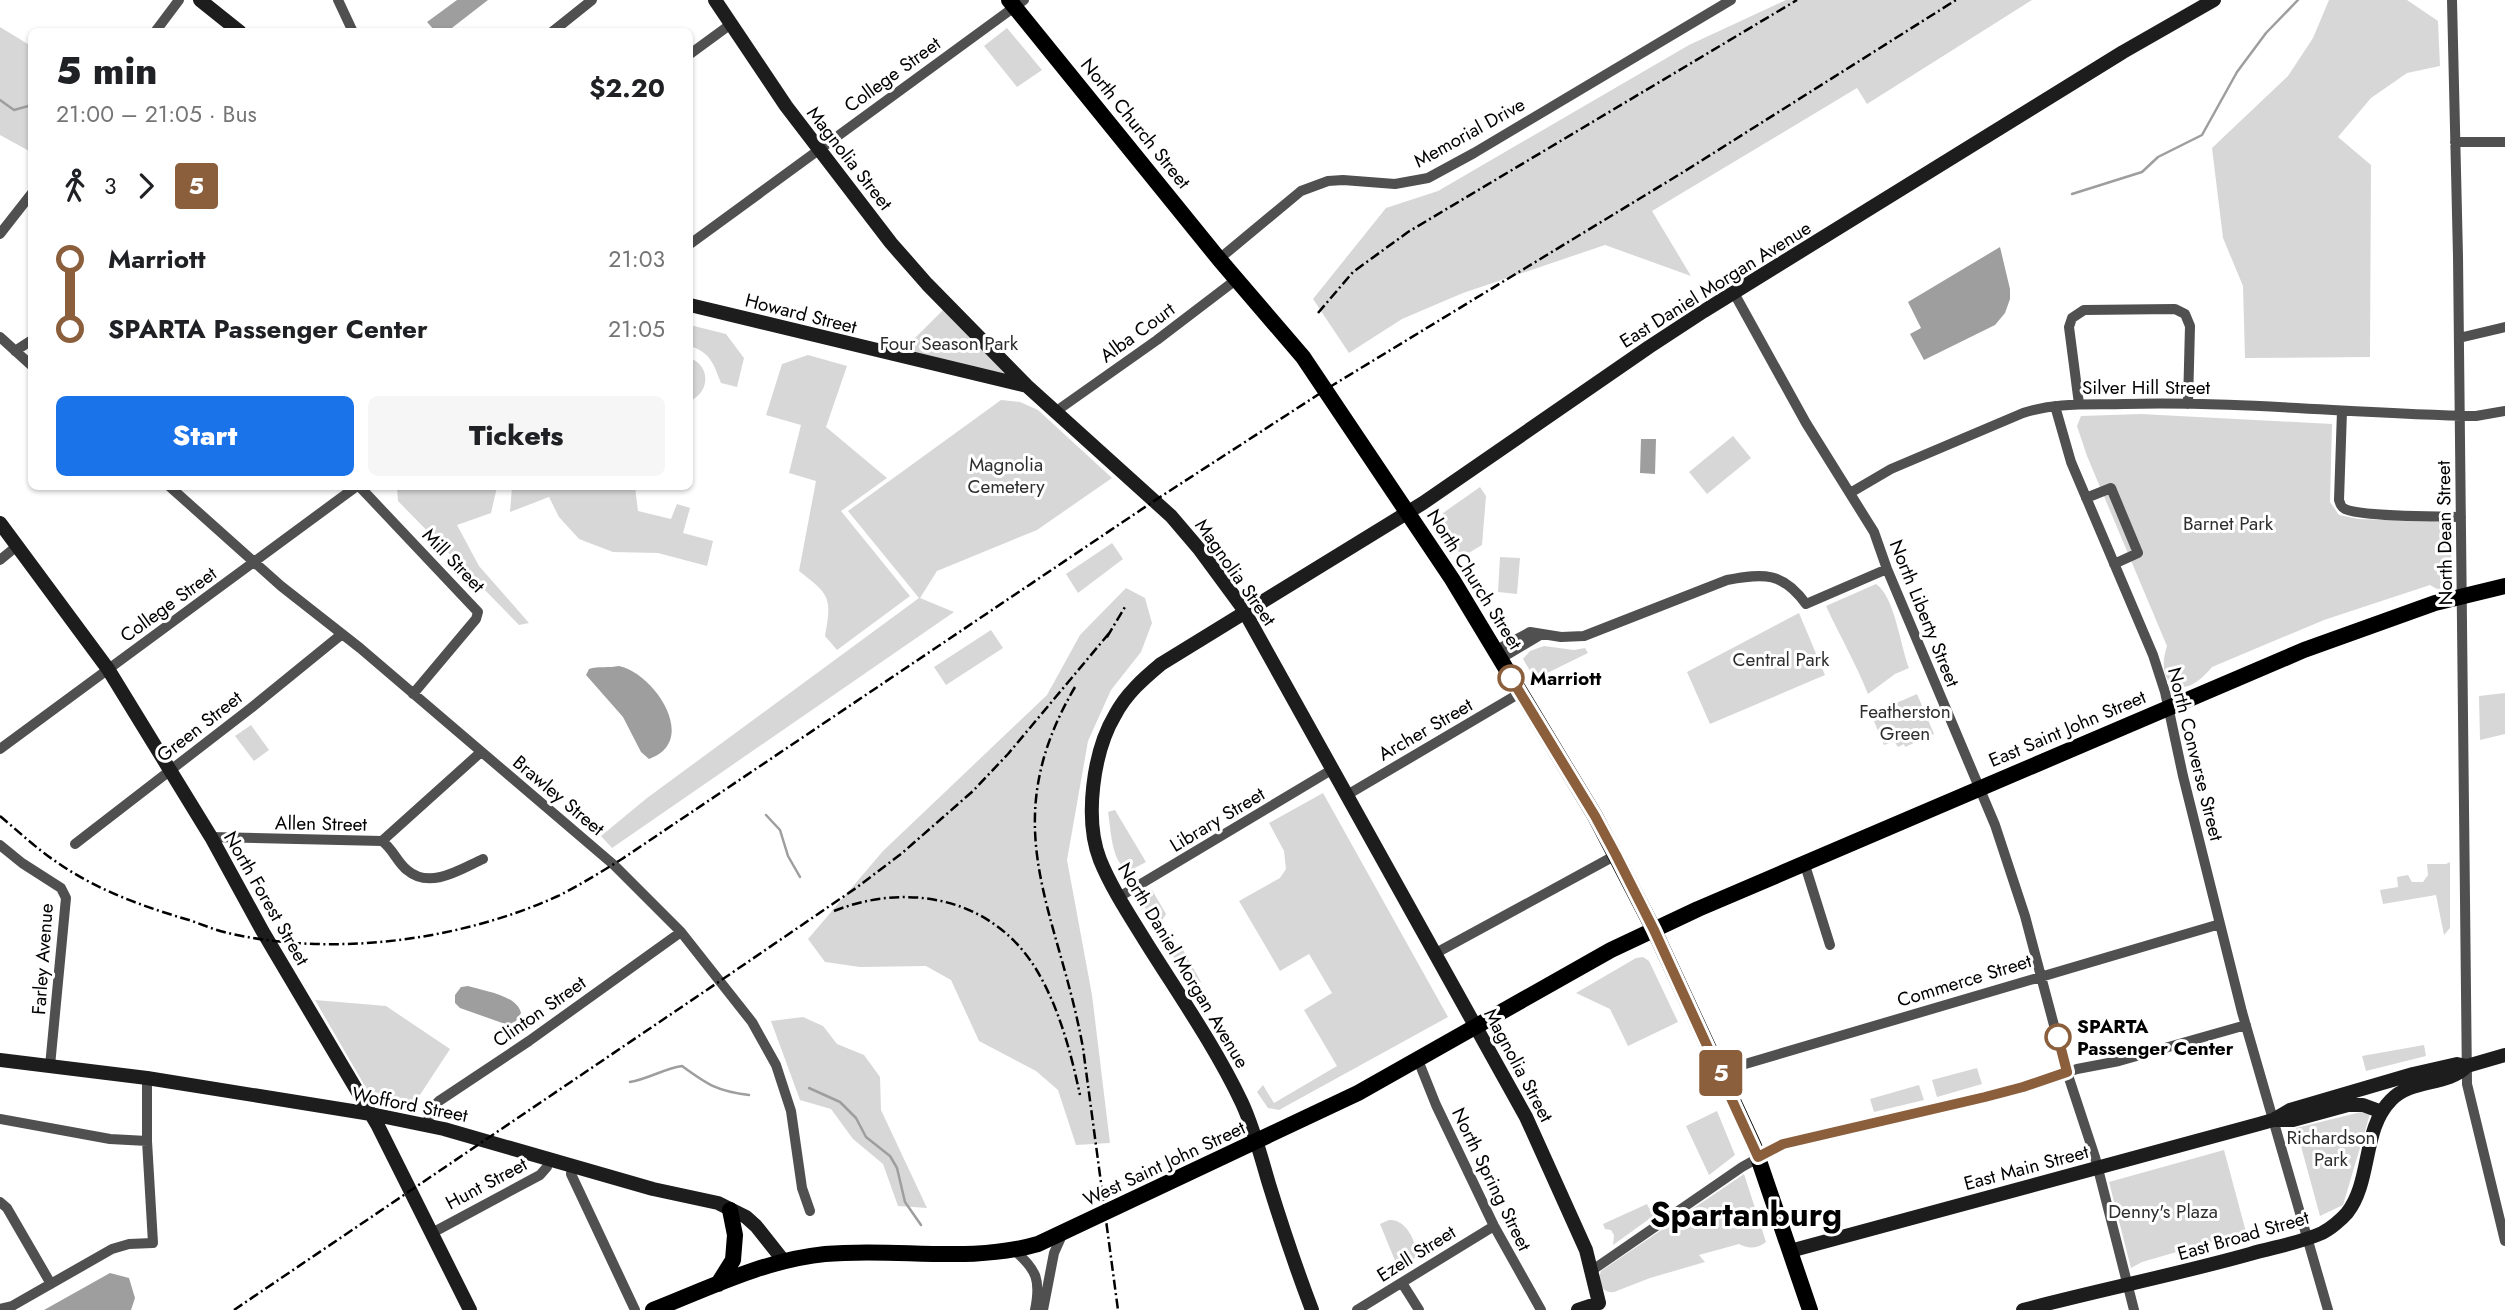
<!DOCTYPE html>
<html lang="en">
<head>
<meta charset="utf-8">
<style>
  body { margin:0; font-family:Jost,sans-serif; background:#f6f6f6; color:#202124; height:100vh; display:flex; flex-direction:column; font-size:26px; white-space:nowrap }
  * { box-sizing:border-box; margin:0 }
  p { font-size:23px; color:#757577 }
  .icon { flex:none; width:38px; height:38px; fill:none; stroke:currentColor; stroke-width:2; stroke-linecap:round; stroke-linejoin:round }
  .map { position:relative; flex:1; overflow:hidden }
  .details { position:absolute; left:28px; top:28px; width:665px; height:462px; display:flex; flex-direction:column; background:#fff; border-radius:10px; box-shadow:0 2px 5px #0004 }
  .details>* { flex:none }
  .badge { padding:0 14px; border-radius:5px; font-size:24px; line-height:46px }
  .map>.badge { position:absolute; translate:-50% -50%; box-shadow:0 0 0 4px #fff }
  .legs { display:flex; align-items:center; gap:10px; height:77px; padding:0 28px; font-size:23px }
  .legs p { margin-inline-start:auto }
  .headline { display:flex; align-items:center; justify-content:space-between; height:119px; padding:0 28px }
  h1 { font-size:38px; font-weight:800; line-height:52px }
  .button { display:flex; gap:14px; margin-top:auto; padding:14px 28px }
  .button a { flex:1; height:80px; border-radius:10px; background:#1a73e8; color:#fff; font-size:28px; font-weight:800; line-height:80px; text-align:center }
  .button a+a { background:#f6f6f6; color:#202124 }
  ul { padding:0 28px; list-style:none }
  li { display:flex; align-items:center; gap:24px; height:70px; font-size:26px }
  li i { display:grid; place-items:center; width:10px; height:100%; margin:0 9px; background:currentColor }
  li i::after { content:''; width:18px; height:18px; margin:-9px; border:5px solid; border-radius:50%; background:#fff }
  li p { margin-inline-start:auto }
  li:first-child i { background:linear-gradient(#0000 50%,currentColor 0) }
  li:last-child i { background:linear-gradient(currentColor 50%,#0000 0) }
  .map>svg:first-child { display:block }
  .green { fill:#d7d7d7 }
  .water { fill:#9e9e9e }
  .lines { fill:none; stroke-linecap:round; stroke-linejoin:round }
  .stream { stroke:#9e9e9e; stroke-width:2.5 }
  .street { stroke:#505050; stroke-width:10 }
  .secondary { stroke:#1d1d1d; stroke-width:14 }
  .primary { stroke:#000; stroke-width:16 }
  .rail { stroke:#000; stroke-width:2.5; stroke-dasharray:10 3.5 2 3.5; stroke-linecap:butt }
  .line-1-casing { stroke:#fff; stroke-width:16 }
  .line-1 { stroke:#8b5e3c; stroke-width:10 }
  .stop-1-dot { fill:#fff; stroke:#8b5e3c; stroke-width:3.5 }
  .labels { text-anchor:middle; stroke-width:6; stroke-linejoin:round; paint-order:stroke }
  .street-label { font-size:19px; fill:#000; stroke:#fff }
  .park-label { font-size:19px; fill:#2e2e2e; stroke:#fff }
  .stop-label { font-size:19px; font-weight:bold; fill:#000; stroke:#fff; text-anchor:start }
  .town-label { font-size:33px; font-weight:bold; fill:#000; stroke:#fff }
</style>
</head>
<body>
<div class="map">
<svg width="2505" height="1310" viewBox="0 0 2505 1310">
  <rect width="100%" height="100%" fill="#fff"/>
  <path class="green" d="M1786,0H2032L1867,104L1857,88L1652,211L1691,276L1605,245L1463,293L1402,319L1349,353L1313,299L1386,208L1438,191L1689,45Z
    M2329,0H2407L2438,21L2440,66L2407,73L2371,98L2338,137L2371,165L2370,357L2245,358L2243,286L2223,238L2212,148L2288,76L2313,38Z
    M0,27L31,46V152L0,135Z
    M1007,28L1042,70L1017,87L984,46Z
    M948,305L1027,386L897,356Z
    M690,325L726,334L744,358L737,387L721,383C713,363 711,353 690,346Z
    M808,355L847,366L826,427L887,478L841,511L910,596L837,650L825,636C832,597 830,595 799,571L816,481L789,473L801,425L766,415L782,364Z
    M690,358C711,366 710,392 690,401Z
    M1001,400L1020,402L1038,410L1112,478L1037,530L937,571L920,598L954,612L612,848L601,836L647,798L919,598L848,511Z
    M2141,414L2332,424L2330,502L2339,515L2359,519L2451,522V583L2446,588L2437,589L2430,585L2324,620L2212,667C2201,680 2190,690 2173,687C2162,675 2162,661 2167,646L2087,456L2077,426L2081,416Z
    M1733,436L1751,458L1707,494L1689,472Z
    M397,487H497L491,513L457,525L479,566L529,623L519,625L398,501Z
    M512,487H635L638,511L671,519L677,504L690,508L683,533L713,541L707,566L658,553L613,552L579,539L559,517L549,497L510,512Z
    M1480,487L1486,496L1482,545L1462,557L1441,521L1443,513Z
    M1112,543L1123,559L1078,593L1066,574Z
    M1500,557L1520,558L1517,594L1498,592Z
    M1876,584C1895,597 1900,645 1909,668L1895,674L1868,694C1856,664 1840,636 1826,606Z
    M1126,588L1145,598L1152,623L1141,652L1111,690L1088,741L1067,860L1092,995L1110,1143L1076,1145L1058,1090L1036,1071L979,1041L951,980L926,966L860,967L825,962L808,939L883,851L1047,695L1080,635Z
    M1799,613L1825,675L1710,724L1687,672Z
    M991,630L1003,648L946,685L934,667Z
    M1544,646L1574,650L1585,648L1588,653L1535,679L1523,659L1530,651Z
    M2505,693V734L2480,740L2479,696Z
    M1917,694L1934,734L1905,747L1904,744L1898,747L1894,741L1884,745L1871,714Z
    M251,725L269,750L254,761L235,736Z
    M1323,793L1448,1017L1279,1110L1268,1108L1257,1092L1263,1085L1274,1103L1337,1066L1304,1010L1332,993L1309,954L1280,971L1239,901L1280,878L1286,869L1284,851L1269,823Z
    M1115,810L1146,862L1129,871C1111,864 1111,828 1108,812Z
    M2450,862V928L2444,935L2436,895L2383,904L2380,890L2398,887L2397,877L2408,875L2412,882H2423L2428,875L2427,864H2446Z
    M1152,890L1166,914L1161,922L1173,940L1183,950L1201,982L1191,987L1141,901L1143,896Z
    M1643,957L1649,961L1678,1022L1628,1046L1610,1009L1576,993L1636,958Z
    M315,1000L386,1006L450,1049L412,1107L373,1100Z
    M803,1017L823,1026L837,1044L864,1055L880,1077L881,1110L927,1208L898,1206L883,1164L853,1139L831,1109L800,1100L771,1021Z
    M2424,1045L2426,1056L2366,1071L2362,1056Z
    M1977,1068L1982,1084L1937,1097L1932,1080Z
    M1919,1085L1924,1100L1874,1112L1870,1099Z
    M1717,1111L1735,1155L1709,1175L1686,1126Z
    M2361,1112L2370,1114L2343,1205L2320,1216L2296,1128Z
    M2224,1150L2246,1232L2142,1262L2131,1268L2109,1182Z
    M1744,1174L1766,1242C1757,1249 1748,1249 1739,1244L1699,1255L1705,1262L1650,1278L1614,1292C1604,1293 1602,1288 1598,1280L1601,1271Z
    M1647,1204L1649,1208L1653,1207L1656,1214L1613,1245L1614,1235L1611,1230L1605,1229L1603,1224Z
    M1389,1220C1406,1219 1414,1239 1418,1254L1413,1260L1398,1268L1380,1224Z"/>
  <path class="water" d="M457,0H488L448,31H435L427,22Z
    M2000,247L2010,289V299L2005,313L1995,325L1924,360L1910,334L1921,328L1908,302Z
    M1641,439H1656L1655,474L1640,473Z
    M619,666C654,673 700,741 649,759L641,752L623,717L586,675L589,669C598,666 609,668 619,666Z
    M468,986C484,991 517,995 521,1013L516,1021L508,1025L460,1008L455,1003V995L461,987Z
    M110,1273L129,1278L135,1298L131,1310H44Z"/>
  <g class="lines">
    <path class="stream" d="M0,100L14,110L32,105
      M2072,194L2142,172L2158,157L2202,135L2237,72L2266,33L2298,0
      M766,815L780,830L788,856L800,877
      M630,1082C648,1079 663,1069 682,1066C708,1085 717,1091 749,1095
      M809,1088L840,1102L856,1118L866,1137L890,1156L897,1168L905,1202L921,1225"/>
    <path class="street" d="M338,0L353,32
      M2452,0L2458,256L2467,1084L2505,1241
      M155,32L179,0
      M552,32L592,0
      M690,54L731,24
      M2455,142H2505
      M0,234L32,193
      M690,244L1024,0
      M1219,259L1301,191L1328,181L1343,180L1395,184L1428,178L1474,153L1731,0
      M1734,293L1806,423L1874,532L1887,569L1995,825L2025,916L2064,1063L2095,1157L2134,1310
      M0,337L32,366
      M2459,338L2505,327
      M15,351L32,340
      M2079,404L2069,327L2072,318L2084,310L2175,309L2185,314L2190,326L2188,404
      M2055,406L2071,462L2153,655L2165,692L2183,776L2242,1012L2328,1310
      M2342,411L2339,500C2341,505 2340,506 2345,509C2362,517 2438,516 2461,517
      M1055,412L1157,340L1237,279
      M169,486L281,586L360,648L614,865L681,932L752,1022L776,1065L791,1111L802,1188L810,1211
      M359,486L478,612L476,619L413,694
      M1850,493L1891,469L2023,413C2056,402 2090,405 2124,404C2241,401 2359,414 2476,416L2505,411
      M2086,498L2111,488L2138,553L2114,564
      M0,560L17,546
      M1495,651L1530,632L1561,637L1584,636L1727,580C1764,573 1783,572 1806,604L1887,569
      M1500,659L1542,634
      M0,749L357,486
      M1347,795L1520,693
      M211,837L382,841L481,752
      M382,841C393,849 397,862 407,870C430,890 461,869 483,859
      M75,844L251,708L342,634
      M0,845L22,863L61,888L66,898L50,1066
      M1804,862L1830,945
      M1119,897L1333,769
      M1436,953L1616,855
      M1418,1060L1436,1105L1494,1226L1541,1310
      M1719,1068L1735,1067L2220,924
      M0,1119L110,1139L147,1141
      M426,1125L433,1107L439,1101L529,1041L681,932
      M572,1165L571,1174L635,1310
      M0,1202L7,1208L51,1284
      M432,1233L540,1175L547,1167L549,1159
      M1014,1250C1037,1270 1041,1280 1035,1310
      M1591,1271L1742,1167L1783,1144L1985,1097L2023,1087L2077,1069L2119,1061L2246,1025
      M1402,1283L1419,1310
      M0,1309L12,1306L112,1249L129,1244L153,1243L147,1141V1078
      M1043,1310L1054,1253L1063,1233
      M1357,1310L1494,1226"/>
    <path class="secondary" d="M200,0L240,32
      M715,0L786,106L891,243L927,284L1027,386L1171,516L1200,550L1242,607L1526,1117L1586,1250L1599,1303L1578,1310
      M690,305L1027,386
      M0,523L108,669L211,837L263,932L378,1126L470,1310
      M0,1060L147,1078L371,1114L444,1129L653,1189L718,1203L746,1217L756,1226L783,1260
      M2274,1120H2293L2348,1105H2363L2382,1112
      M1790,1251L2259,1124L2273,1120L2290,1110L2413,1074L2457,1064L2467,1066L2505,1055
      M1312,1310C1296,1268 1282,1226 1269,1184C1261,1157 1254,1129 1242,1103C1215,1046 1177,992 1144,939C1128,913 1111,887 1100,860C1084,819 1093,752 1115,715C1126,694 1143,679 1161,664L1423,503L1649,347L1704,311L2123,52L2214,0
      M2023,1310C2098,1290 2175,1275 2250,1254C2274,1247 2300,1243 2322,1233C2330,1229 2341,1220 2347,1213C2372,1181 2362,1129 2391,1100C2412,1078 2447,1087 2467,1066"/>
    <path class="primary" d="M1009,0L1219,259L1303,357L1452,579L1595,816L1654,930L1754,1146L1810,1310
      M718,1284L733,1260L735,1235L730,1210
      M653,1310C709,1288 765,1260 825,1254C896,1247 968,1264 1038,1244L1358,1093L1611,950L1698,909L2304,650L2435,603L2505,586"/>
    <path class="rail" d="M1318,313L1353,272L1408,232L1797,0
      M1107,637L1125,607
      M1075,687C993,827 1058,909 1083,1048L1118,1310
      M0,816C19,832 37,849 58,863C97,890 144,907 189,920C201,924 212,929 224,932C330,958 459,941 558,896C580,885 601,872 622,859L1154,501L1333,385L1685,171L1956,0
      M834,911C907,882 992,897 1036,969C1059,1007 1071,1053 1080,1095
      M234,1310L720,981L856,888L901,854L973,791L1008,754L1111,631"/>
  </g>
  <g class="lines">
    <g class="line-1-casing">
      <path id="line-1" d="M1511,678L1595,816L1616,855L1654,930L1758,1157L1783,1144L1985,1097L2023,1087L2067,1072L2058,1037"/>
    </g>
    <use href="#line-1" class="line-1"/>
  </g>
  <g class="stop-1-dot">
    <circle cx="1511" cy="678" r="12"/>
    <circle cx="2058" cy="1037" r="12"/>
  </g>
  <g class="labels">
    <g class="street-label">
      <text transform="translate(892 74) rotate(-36)" y="7">College Street</text>
      <text transform="translate(1136 123) rotate(51)" y="7">North Church Street</text>
      <text transform="translate(1469 132) rotate(-29)" y="7">Memorial Drive</text>
      <text transform="translate(850 158) rotate(52)" y="7">Magnolia Street</text>
      <text transform="translate(1715 284) rotate(-32)" y="7">East Daniel Morgan Avenue</text>
      <text transform="translate(801 313) rotate(14)" y="7">Howard Street</text>
      <text transform="translate(1137 332) rotate(-36)" y="7">Alba Court</text>
      <text x="2146" y="394">Silver Hill Street</text>
      <text transform="translate(2444 533) rotate(-91)" y="7">North Dean Street</text>
      <text transform="translate(454 560) rotate(46)" y="7">Mill Street</text>
      <text transform="translate(1236 572) rotate(55)" y="7">Magnolia Street</text>
      <text transform="translate(1475 579) rotate(58)" y="7">North Church Street</text>
      <text transform="translate(168 604) rotate(-36)" y="7">College Street</text>
      <text transform="translate(1925 613) rotate(68)" y="7">North Liberty Street</text>
      <text transform="translate(199 726) rotate(-38)" y="7">Green Street</text>
      <text transform="translate(2067 728) rotate(-23)" y="7">East Saint John Street</text>
      <text transform="translate(1425 729) rotate(-30)" y="7">Archer Street</text>
      <text transform="translate(2196 754) rotate(76)" y="7">North Converse Street</text>
      <text transform="translate(559 795) rotate(40)" y="7">Brawley Street</text>
      <text transform="translate(1217 819) rotate(-31)" y="7">Library Street</text>
      <text transform="translate(321 823) rotate(1)" y="7">Allen Street</text>
      <text transform="translate(267 898) rotate(60)" y="7">North Forest Street</text>
      <text transform="translate(42 959) rotate(-86)" y="7">Farley Avenue</text>
      <text transform="translate(1184 965) rotate(59)" y="7">North Daniel Morgan Avenue</text>
      <text transform="translate(1964 980) rotate(-17)" y="7">Commerce Street</text>
      <text transform="translate(539 1011) rotate(-35)" y="7">Clinton Street</text>
      <text transform="translate(1519 1065) rotate(62)" y="7">Magnolia Street</text>
      <text transform="translate(410 1104) rotate(11)" y="7">Wofford Street</text>
      <text transform="translate(1164 1163) rotate(-25)" y="7">West Saint John Street</text>
      <text transform="translate(2026 1167) rotate(-15)" y="7">East Main Street</text>
      <text transform="translate(1492 1179) rotate(64)" y="7">North Spring Street</text>
      <text transform="translate(486 1183) rotate(-28)" y="7">Hunt Street</text>
      <text transform="translate(2243 1235) rotate(-16)" y="7">East Broad Street</text>
      <text transform="translate(1416 1253) rotate(-32)" y="7">Ezell Street</text>
    </g>
    <g class="park-label">
      <text x="949" y="350">Four Season Park</text>
      <text x="1006" y="471">Magnolia<tspan x="1006" dy="22">Cemetery</tspan></text>
      <text x="2228" y="530">Barnet Park</text>
      <text x="1781" y="666">Central Park</text>
      <text x="1905" y="718">Featherston<tspan x="1905" dy="22">Green</tspan></text>
      <text x="2331" y="1144">Richardson<tspan x="2331" dy="22">Park</tspan></text>
      <text x="2163" y="1218">Denny's Plaza</text>
    </g>
    <g class="stop-label">
      <text x="1530" y="685">Marriott</text>
      <text x="2077" y="1033">SPARTA<tspan x="2077" dy="22">Passenger Center</tspan></text>
    </g>
    <g class="town-label">
      <text x="1746" y="1226">Spartanburg</text>
    </g>
  </g>
</svg>
<b class="badge" style="left:1721px;top:1073px;background:#8b5e3c;color:#fff">5</b>
<section class="details">
<div class="headline"><div><h1>5 min</h1><p>21:00 – 21:05 · Bus</p></div><b>$2.20</b></div>
<div class="legs"><svg class="icon" aria-label="walk" viewBox="0 0 24 24"><circle cx="13" cy="4" r="2"/><path d="M13 8l-2 6 4 7M11 14l-3 7M7 12l3-4h3l4 4"/></svg>3<svg class="icon" aria-label="forward" viewBox="0 0 24 24"><path d="M9 5l7 7-7 7"/></svg><b class="badge" style="background:#8b5e3c;color:#fff">5</b></div>
<ul>
<li><i style="color:#8b5e3c"></i><b>Marriott</b><p>21:03</p></li>
<li><i style="color:#8b5e3c"></i><b>SPARTA Passenger Center</b><p>21:05</p></li>
</ul>
<div class="button"><a>Start</a><a>Tickets</a></div>
</section>
</div>
</body>
</html>
